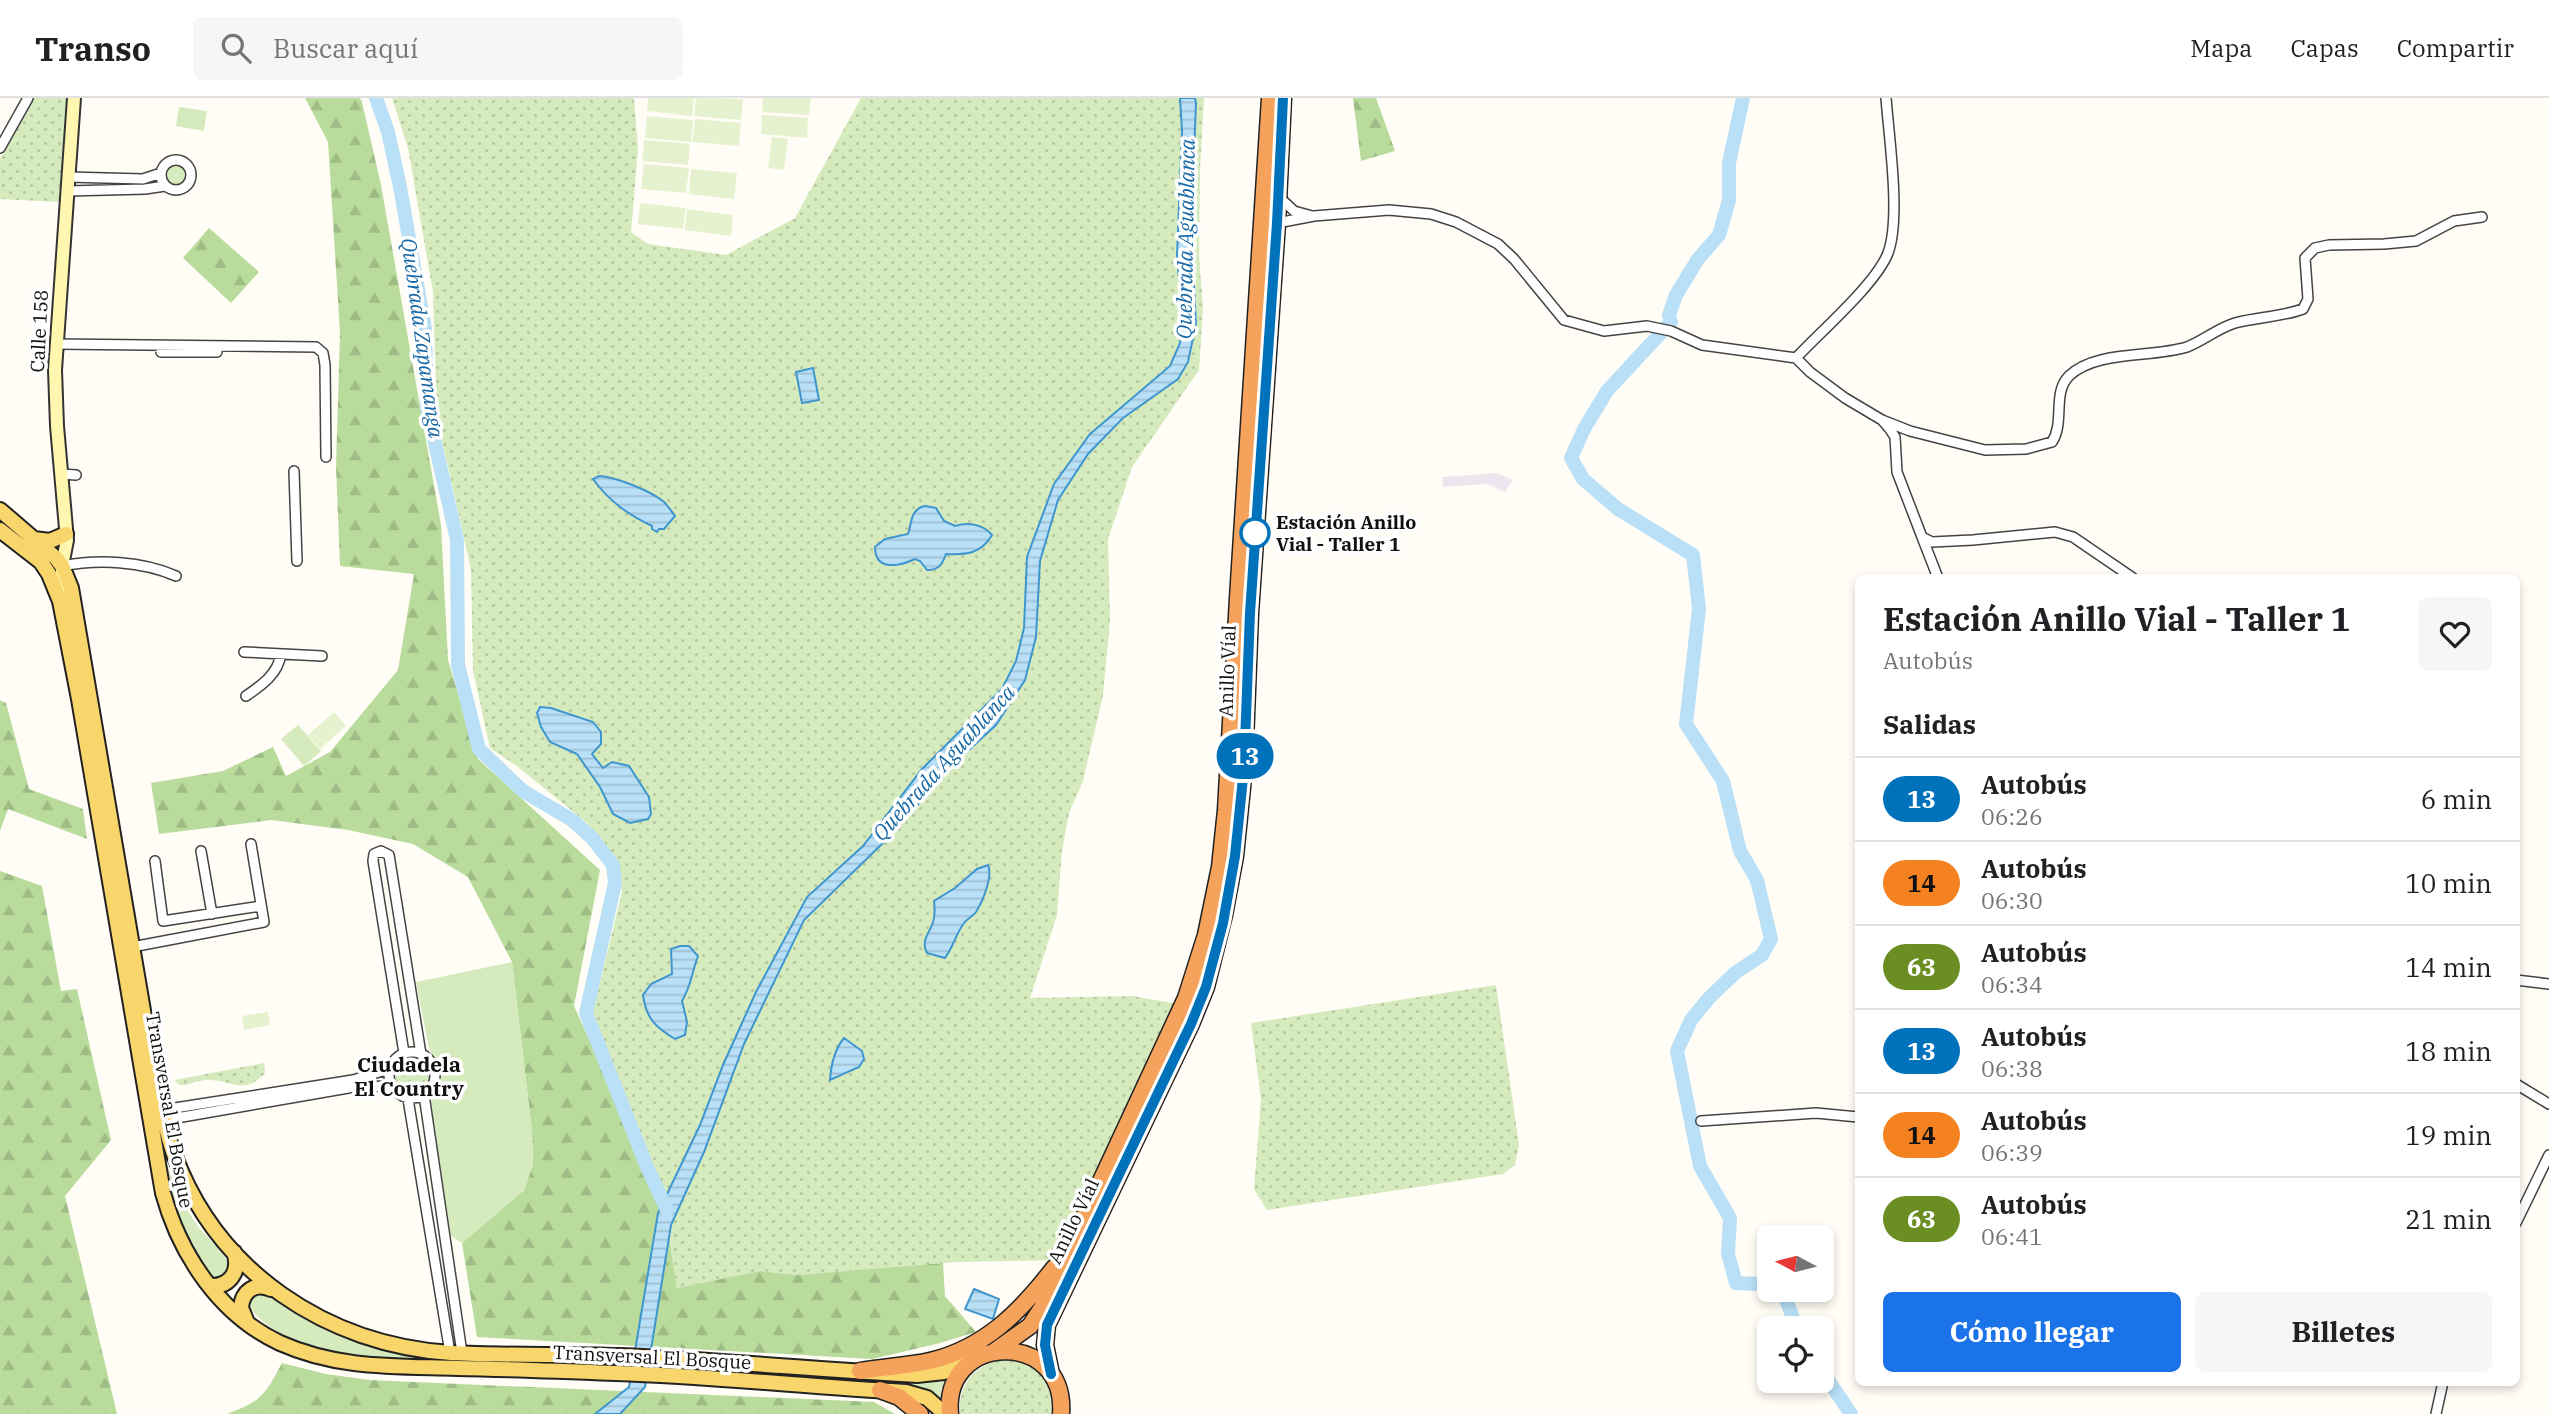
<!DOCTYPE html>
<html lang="es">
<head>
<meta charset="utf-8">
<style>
  body { margin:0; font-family:"IBM Plex Serif",serif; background:#f6f6f6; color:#202124; height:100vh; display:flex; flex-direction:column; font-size:26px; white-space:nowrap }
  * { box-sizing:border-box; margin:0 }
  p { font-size:23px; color:#757577 }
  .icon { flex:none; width:38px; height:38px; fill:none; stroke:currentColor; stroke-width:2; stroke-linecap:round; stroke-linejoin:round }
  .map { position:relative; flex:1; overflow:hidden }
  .side { position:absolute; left:1855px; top:476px; width:665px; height:812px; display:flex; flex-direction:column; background:#fff; border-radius:10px; box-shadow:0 4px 10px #0003 }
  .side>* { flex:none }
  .badge { padding:0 14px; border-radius:23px; font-size:24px; line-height:46px }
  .needle { width:46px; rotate:277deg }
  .controls { position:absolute; left:1757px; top:1127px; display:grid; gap:14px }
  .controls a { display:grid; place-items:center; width:77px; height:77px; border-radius:10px; background:#fff; box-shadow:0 4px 10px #0003; font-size:35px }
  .map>.badge { position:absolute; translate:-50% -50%; box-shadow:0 0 0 4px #fff }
  h2 { padding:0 28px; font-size:26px; line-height:63px }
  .round { display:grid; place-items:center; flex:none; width:74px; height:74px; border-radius:10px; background:#f6f6f6 }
  .summary { display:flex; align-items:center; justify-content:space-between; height:119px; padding:0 28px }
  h1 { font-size:33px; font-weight:800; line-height:52px }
  .button { display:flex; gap:14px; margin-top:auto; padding:14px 28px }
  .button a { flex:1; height:80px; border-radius:10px; background:#1a73e8; color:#fff; font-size:28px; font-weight:800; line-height:80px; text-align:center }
  .button a+a { background:#f6f6f6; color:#202124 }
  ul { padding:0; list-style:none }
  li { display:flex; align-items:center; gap:21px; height:84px; padding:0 28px; border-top:2px solid #e0e0e0 }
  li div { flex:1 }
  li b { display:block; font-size:26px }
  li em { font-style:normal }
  li .badge { min-width:77px; font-weight:700; text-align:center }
  header { display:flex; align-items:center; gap:42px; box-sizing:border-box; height:98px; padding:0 35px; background:#fff; border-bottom:2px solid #e0e0e0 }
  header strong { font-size:33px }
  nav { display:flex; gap:38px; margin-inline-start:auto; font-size:24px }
  .search { width:490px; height:63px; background:#f6f6f6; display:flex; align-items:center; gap:18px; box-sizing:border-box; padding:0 24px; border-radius:10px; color:#757577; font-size:26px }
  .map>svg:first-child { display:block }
  .industrial { fill:#eee6ef }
  .grass { fill:url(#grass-dots) }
  .forest { fill:url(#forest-firs) }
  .park { fill:#d5ebbd }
  .pitch { fill:#e6f2cf }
  .water { fill:url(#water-rules); stroke:#3f96cf; stroke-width:2 }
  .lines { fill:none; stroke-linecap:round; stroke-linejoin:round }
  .river { stroke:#b9e0f7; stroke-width:14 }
  .street-casing { stroke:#444; stroke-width:12 }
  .secondary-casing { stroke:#333; stroke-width:16 }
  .primary-casing { stroke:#222; stroke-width:18 }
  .highway-casing { stroke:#222; stroke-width:19 }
  .street { stroke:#fff; stroke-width:9 }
  .secondary { stroke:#fff6b0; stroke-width:12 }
  .primary { stroke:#f9d66b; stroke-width:14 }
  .highway { stroke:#f5a25d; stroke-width:16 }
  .line-casing { stroke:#fff; stroke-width:16 }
  .line { stroke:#0072bc; stroke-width:10 }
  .stop-dot { fill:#fff; stroke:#0072bc; stroke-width:3.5 }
  .labels { text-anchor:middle; stroke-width:7; stroke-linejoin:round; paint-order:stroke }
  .street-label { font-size:19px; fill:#111; stroke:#fff }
  .stop-label { font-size:19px; font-weight:bold; fill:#111; stroke:#fff; text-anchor:start }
  .water-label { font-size:21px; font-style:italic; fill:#1768a6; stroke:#fff }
  .neighbourhood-label { font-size:21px; font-weight:bold; fill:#111; stroke:#fff }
</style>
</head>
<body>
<header>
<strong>Transo</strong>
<div class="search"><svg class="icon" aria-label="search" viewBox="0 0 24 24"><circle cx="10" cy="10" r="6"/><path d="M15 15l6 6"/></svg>Buscar aquí</div>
<nav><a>Mapa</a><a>Capas</a><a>Compartir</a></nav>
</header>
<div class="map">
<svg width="2549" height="1316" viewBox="0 0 2549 1316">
  <defs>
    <pattern id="grass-dots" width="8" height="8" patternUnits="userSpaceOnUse" patternTransform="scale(1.75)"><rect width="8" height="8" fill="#d5ebbd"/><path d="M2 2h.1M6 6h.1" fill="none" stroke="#b6c8a1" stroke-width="1.8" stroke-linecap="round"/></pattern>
    <pattern id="forest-firs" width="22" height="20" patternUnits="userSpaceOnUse" patternTransform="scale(1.75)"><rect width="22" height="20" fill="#b9dc9c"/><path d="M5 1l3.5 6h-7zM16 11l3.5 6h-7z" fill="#9ebc85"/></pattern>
    <pattern id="water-rules" width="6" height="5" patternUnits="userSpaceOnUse" patternTransform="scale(1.75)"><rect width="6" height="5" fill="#b9e0f7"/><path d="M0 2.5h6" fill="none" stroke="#9ebfd3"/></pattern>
  </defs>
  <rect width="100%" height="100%" fill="#fffdf5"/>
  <path class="industrial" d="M1497,375L1513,382L1505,394L1487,386L1443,389L1442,379Z"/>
  <path class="grass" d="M33,0H67L59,104L0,101V61Z
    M392,0H634L638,51L631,134L648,146L726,157L795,120L861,0H1180L1182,33L1177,157L1182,218L1180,245L1170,269L1090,336L1027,459L1024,530L1016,563L1002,591L922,671L863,748L807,799L756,894L723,967L700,1027L665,1102L648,1070L592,917L622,794L616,761L587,725L518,669L490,650L473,573L471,471L437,320L433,194L408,50Z
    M1195,0H1204L1200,72L1199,158L1203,209L1199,272L1132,369L1108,441L1110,524L1103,597L1083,683L1069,715L1062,753L1057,817L1030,900L1132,898L1184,907L1068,1162L957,1164L797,1177L760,1173L677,1190L669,1145L671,1127L704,1054L744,946L804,822L886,742L958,662L996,627L1025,582L1036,539L1040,463L1058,402L1088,356L1123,320L1177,281L1192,174Z
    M1496,887L1519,1047L1515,1067L1503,1076L1267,1112L1254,1091L1261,1001L1251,925Z
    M395 977a17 17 0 1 1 34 0a17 17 0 1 1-34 0Z
    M264,965L265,975C243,999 232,981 207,982C196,982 189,988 179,987L175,982Z
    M1008,1262C1036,1265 1055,1287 1051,1316H960C957,1286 977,1263 1008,1262Z"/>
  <path class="forest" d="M305,0H360L362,4L381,87L441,427L448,562L478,661L600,772L574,908L663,1104L677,1190L760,1173L797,1177L943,1165L945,1198L976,1234L940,1245L872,1261L477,1239L462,1145L524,1092L533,1066L532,1034L512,864L468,779L413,746L348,732L271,722L159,736L151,685L223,673L273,649L286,678L330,654L398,572L414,476L340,468L336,368L340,235L328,44Z
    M1353,0H1376L1395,53L1361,63Z
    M209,130L259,174L231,205L183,160Z
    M0,602L6,605L29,691L83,711L87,741L8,711L0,733Z
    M0,773L42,788L61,893L77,891L111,1042L65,1098L117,1316H0Z
    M282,1265L326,1276L369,1282L874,1304L895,1316H227C262,1303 265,1297 282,1265Z"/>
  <path class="park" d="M179,9L207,13L204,33L176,28Z
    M163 76a13 13 0 1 1 26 0a13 13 0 1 1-26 0Z
    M298,627L321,653L304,668L281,641Z
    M512,864L532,1034L533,1066L524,1092L462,1145L451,1138L430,1002L441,993V969L429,951L416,884Z
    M162,1053C171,1077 181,1103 195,1124C206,1141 229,1154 230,1174L226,1179L218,1181C177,1154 169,1097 162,1053Z
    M260,1193L330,1233L468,1261C404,1261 288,1265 248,1207L251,1195Z
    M950,1278L941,1291L942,1307C930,1289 910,1287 890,1285L897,1281Z"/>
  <path class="pitch" d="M648,0H694L692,18L647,13Z
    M696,0L743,1L741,22L694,18Z
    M763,0H811L809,17L762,14Z
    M762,17L808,20L807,40L761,36Z
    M647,18L693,22L691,44L645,40Z
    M695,21L741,25L739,48L692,44Z
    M772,39L788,41L784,72L768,70Z
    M644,42L690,46L688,67L642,63Z
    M644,66L689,70L686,95L641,91Z
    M691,71L737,75L734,101L689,96Z
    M640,105L686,110L683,131L638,126Z
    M687,111L733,117L731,138L685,132Z
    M334,614L346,628L320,651L308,637Z
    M268,914L270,927L244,932L242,918Z"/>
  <path class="water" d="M1180,0H1195L1196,5L1191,133L1196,226L1188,264L1178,281L1123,320L1088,356L1058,402L1040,463L1036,539L1025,582L996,627L958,662L886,742L804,822L744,946L704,1054L671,1127L645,1289L620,1316H595L629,1289L658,1115L700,1027L723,967L756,894L807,799L863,748L922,671L1002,591L1016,563L1024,530L1027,459L1054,386L1090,336L1170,268L1180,245L1182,218L1177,157L1182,33Z
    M813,270L819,302L802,305L796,274Z
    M599,378C616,379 651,393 664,404C668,408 672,414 675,418L664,431H659L657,434L652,431V428C627,416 609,403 593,381Z
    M925,408L936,410L944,423L955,428C968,424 983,426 992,437C981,456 966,457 946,456C942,467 939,472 927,472L920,463L915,461C900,468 875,474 875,449L885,441L908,436C912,425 910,411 925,408Z
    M540,609L551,610L593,624L601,634V646L592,656L603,670L612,664L629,668L649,699L651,716L648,721L630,725L613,716L600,689L577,656L550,644L541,629L537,615Z
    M988,767C993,778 983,803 976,814C973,818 967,821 964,825C956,836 953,849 945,860L927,855C921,843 928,837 932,827C935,820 935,811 934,803L955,790L977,771Z
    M680,848H689L698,858C692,874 691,888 682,903L687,924L685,937L675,941C655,929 646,920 643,897L651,886L672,876L671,851Z
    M844,940L862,953L864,961L859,969L830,982C831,967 834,952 844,940Z
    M974,1191L999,1201L993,1221L965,1211Z"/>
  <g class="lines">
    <path class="river" d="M376,0L388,34L400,89L425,231L427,310L457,442L458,567L479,651L523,693L572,722L592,740L613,767L615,785L586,915L647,1069L667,1112
      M1743,0L1729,65V102L1719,137L1698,161L1676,197L1669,217L1671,224L1607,293L1584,331L1571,360L1583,381L1618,411L1693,457L1699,511L1686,626L1723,683L1740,753L1757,782L1771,841L1762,857L1735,875L1709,900L1691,922L1677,953L1700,1068L1730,1120L1728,1156L1736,1185L1758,1186L1769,1192
      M1769,1192L1785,1199L1797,1230
      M1822,1273L1851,1316"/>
    <g class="street-casing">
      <path id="street" d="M0,50L28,0
        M161 77a15 15 0 1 1 30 0a15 15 0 1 1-30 0Z
        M68,79L143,81L161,75
        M68,93L145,91L165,88
        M1280,100L1294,113L1312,118
        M1277,125L1314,118L1389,112L1431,116L1456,124L1498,146L1514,161L1564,222L1604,233L1647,228L1671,233L1702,247L1796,260C1820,234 1876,186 1888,155C1901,120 1889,40 1886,0
        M56,246L316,249L323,255L325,267L326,359
        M161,254H217
        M1796,260L1810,274L1845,300L1882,322L1889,330L1895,339L1897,374L1922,439L1932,444L1973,442L2055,434L2073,439L2133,480
        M1882,322L1910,333L1985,352L2026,351L2052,344C2065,324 2052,295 2069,278C2095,252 2152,260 2187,249C2203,243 2218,230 2235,225C2258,219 2281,219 2303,211L2308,201L2305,160L2315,150L2329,147L2384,146L2416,143L2454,123L2482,119
        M294,373L297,463
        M61,376L76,377
        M1922,439L1938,480
        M62,468C98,461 142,463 176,478
        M244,554L322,558
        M246,598C262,587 278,576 281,556
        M201,753L212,816
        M155,763L163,823L261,808
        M132,849L264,824L251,746
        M2516,882L2549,886
        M389 977a23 23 0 1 1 46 0a23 23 0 1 1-46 0Z
        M404,955L373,763L374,756L381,753L389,757L421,956
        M2516,986L2549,1006
        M424,997L462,1255
        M408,1001L450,1255
        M162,1012L353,982L389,971
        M165,1022L354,989L390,988
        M1701,1023L1816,1015L1858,1019
        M2516,1125L2549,1057
        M2436,1316L2443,1284"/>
    </g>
    <g class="secondary-casing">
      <path id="secondary" d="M62,505V468L67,442L57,328L55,272L74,0"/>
    </g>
    <g class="primary-casing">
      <path id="primary" d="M0,412L56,460L62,468L71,490L156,989C162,1011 166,1035 174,1056C217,1174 327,1247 451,1255C507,1258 564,1256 620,1258C719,1262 818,1272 917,1277L944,1274L971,1264
        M0,432L41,464L49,476L60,503L79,601L163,1095C180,1157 220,1217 280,1245C338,1271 395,1268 457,1270C510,1271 563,1273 616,1275C713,1278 809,1289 906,1294L927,1300L945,1316
        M34,441L50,443L66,436
        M210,1188C230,1189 241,1173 234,1154
        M246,1222L241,1210C242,1193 255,1184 271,1191"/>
    </g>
    <g class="highway-casing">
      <path id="highway" d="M995,1253L1030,1228L1042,1210L1186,900L1206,837L1220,769L1226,712L1238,500L1270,0
        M860,1273C883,1269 907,1268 930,1263C985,1250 1021,1213 1054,1170
        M1051,1276L1045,1247L1047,1227L1191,926L1206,889L1224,817L1235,758L1244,670L1250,515L1277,125L1283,0
        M880,1292L899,1299L920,1316
        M950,1316C942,1234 1067,1231 1061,1316"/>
    </g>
    <use href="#street" class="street"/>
    <use href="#secondary" class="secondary"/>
    <use href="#primary" class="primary"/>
    <use href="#highway" class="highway"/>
  </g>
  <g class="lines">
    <g class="line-casing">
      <path id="line" d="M1051,1276L1045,1247L1047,1227L1191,926L1206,889L1223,825L1235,758L1244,670L1250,515L1277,125L1283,0"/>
    </g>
    <use href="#line" class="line"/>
  </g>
  <circle class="stop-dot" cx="1255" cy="435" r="14"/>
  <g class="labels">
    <g class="street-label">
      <text transform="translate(39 233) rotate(-87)" y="7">Calle 158</text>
      <text transform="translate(1227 573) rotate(-88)" y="7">Anillo Víal</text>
      <text transform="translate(170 1012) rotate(80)" y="7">Transversal El Bosque</text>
      <text transform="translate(1073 1123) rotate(-64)" y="7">Anillo Víal</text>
      <text transform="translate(652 1259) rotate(3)" y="7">Transversal El Bosque</text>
    </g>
    <g class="stop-label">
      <text x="1276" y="431">Estación Anillo<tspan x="1276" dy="22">Vial - Taller 1</tspan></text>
    </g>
    <g class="water-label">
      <text transform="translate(1186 141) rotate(-89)" y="7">Quebrada Aguablanca</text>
      <text transform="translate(422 240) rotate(82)" y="7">Quebrada Zapamanga</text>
      <text transform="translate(944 665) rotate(-48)" y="7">Quebrada Aguablanca</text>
    </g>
    <g class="neighbourhood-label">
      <text x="409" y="974">Ciudadela<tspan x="409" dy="24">El Country</tspan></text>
    </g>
  </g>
</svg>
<div class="controls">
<a><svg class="needle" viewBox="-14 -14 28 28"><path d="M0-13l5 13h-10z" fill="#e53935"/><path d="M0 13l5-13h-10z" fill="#757577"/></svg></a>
<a><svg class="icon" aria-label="locate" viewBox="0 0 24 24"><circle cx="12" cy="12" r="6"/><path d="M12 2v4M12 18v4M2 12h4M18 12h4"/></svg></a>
</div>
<b class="badge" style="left:1245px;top:658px;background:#0072bc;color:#fff">13</b>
<section class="side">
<div class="summary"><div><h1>Estación Anillo Vial - Taller 1</h1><p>Autobús</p></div><a class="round"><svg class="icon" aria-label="heart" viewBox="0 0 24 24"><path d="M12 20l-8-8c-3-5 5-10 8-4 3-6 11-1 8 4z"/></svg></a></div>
<h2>Salidas</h2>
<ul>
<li><span class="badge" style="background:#0072bc;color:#fff">13</span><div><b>Autobús</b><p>06:26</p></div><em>6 min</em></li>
<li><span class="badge" style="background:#f58220;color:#111">14</span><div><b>Autobús</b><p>06:30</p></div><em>10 min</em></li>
<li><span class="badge" style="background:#6b8e23;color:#fff">63</span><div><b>Autobús</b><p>06:34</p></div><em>14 min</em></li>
<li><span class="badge" style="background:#0072bc;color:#fff">13</span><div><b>Autobús</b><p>06:38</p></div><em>18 min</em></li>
<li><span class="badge" style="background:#f58220;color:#111">14</span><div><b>Autobús</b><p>06:39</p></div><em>19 min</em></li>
<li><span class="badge" style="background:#6b8e23;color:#fff">63</span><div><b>Autobús</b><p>06:41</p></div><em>21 min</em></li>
</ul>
<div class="button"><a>Cómo llegar</a><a>Billetes</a></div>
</section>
</div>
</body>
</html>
